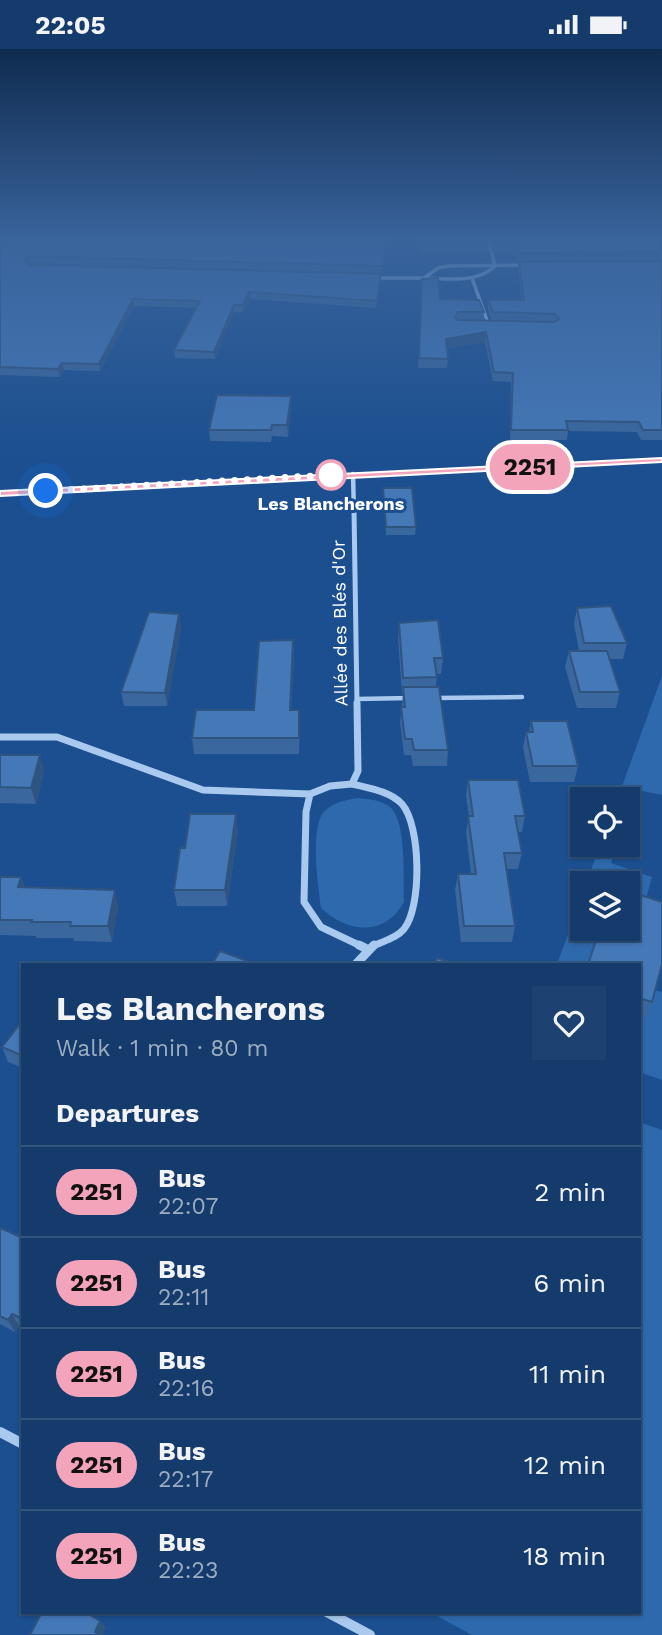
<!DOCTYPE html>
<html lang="en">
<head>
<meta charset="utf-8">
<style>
  body { margin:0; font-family:"Work Sans",sans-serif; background:#1d4271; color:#f1f3f6; height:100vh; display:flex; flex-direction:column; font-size:26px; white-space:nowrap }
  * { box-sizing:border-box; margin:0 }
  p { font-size:23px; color:#9dadc1 }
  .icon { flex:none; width:38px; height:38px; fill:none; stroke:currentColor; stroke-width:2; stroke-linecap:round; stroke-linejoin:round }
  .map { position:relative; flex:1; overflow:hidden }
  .side { position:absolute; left:21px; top:914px; width:620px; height:651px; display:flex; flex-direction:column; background:#143b6b; border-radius:0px; box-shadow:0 2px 5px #0004,0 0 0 2px #33557e }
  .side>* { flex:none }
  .badge { padding:0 14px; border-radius:23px; font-size:24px; line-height:46px }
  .tools { position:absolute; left:570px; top:738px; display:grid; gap:14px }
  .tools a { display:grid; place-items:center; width:70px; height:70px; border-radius:0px; background:#143b6b; box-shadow:0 2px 5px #0004,0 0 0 2px #33557e; font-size:35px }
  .you { position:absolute; width:35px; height:35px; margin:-18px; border:5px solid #fff; border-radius:50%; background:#1a73e8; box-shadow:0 0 0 10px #1a73e833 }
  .map>.badge { position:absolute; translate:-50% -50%; box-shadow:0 0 0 4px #fff }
  h2 { padding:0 35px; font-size:26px; line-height:63px }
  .round { display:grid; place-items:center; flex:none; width:74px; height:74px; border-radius:0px; background:#1d4271 }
  .summary { display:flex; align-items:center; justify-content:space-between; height:119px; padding:0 35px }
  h1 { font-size:33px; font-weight:700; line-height:52px }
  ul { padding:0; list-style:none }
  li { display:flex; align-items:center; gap:21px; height:91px; padding:0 35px; border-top:2px solid #33557e }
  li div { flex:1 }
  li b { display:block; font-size:26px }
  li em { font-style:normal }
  li .badge { min-width:77px; font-weight:700; text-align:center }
  .status { display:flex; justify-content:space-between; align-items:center; height:49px; padding:0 35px; background:#143b6b; direction:ltr }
  .status svg { height:19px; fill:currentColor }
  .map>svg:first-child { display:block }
  .green { fill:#2e69ad }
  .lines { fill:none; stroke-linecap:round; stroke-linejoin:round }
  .service { stroke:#a9c9ee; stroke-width:4.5 }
  .minor-far5 { stroke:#a9c9ee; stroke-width:3.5 }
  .minor-far4 { stroke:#a9c9ee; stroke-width:4.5 }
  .minor-far3 { stroke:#a9c9ee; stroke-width:5 }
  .minor-far2 { stroke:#a9c9ee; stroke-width:7 }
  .minor-far1 { stroke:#a9c9ee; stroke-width:9 }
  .minor { stroke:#a9c9ee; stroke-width:10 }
  .wall { fill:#3a679d }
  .shaded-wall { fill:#305480 }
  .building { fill:#4478b7; stroke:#305480; stroke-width:2 }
  .line { fill:#f3a4ba; stroke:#fff; stroke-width:2 }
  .walk { stroke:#fff; stroke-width:7; stroke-dasharray:0 12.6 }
  .stop-dot { fill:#fff; stroke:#f3a4ba; stroke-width:3.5 }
  .labels { text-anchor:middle; stroke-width:6; stroke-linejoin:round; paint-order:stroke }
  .far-stop-label { font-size:18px; font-weight:bold; fill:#fff; stroke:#1b4f8f }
  .far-street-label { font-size:18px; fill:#fff; stroke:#1b4f8f }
</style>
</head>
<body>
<div class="status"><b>22:05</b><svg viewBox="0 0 49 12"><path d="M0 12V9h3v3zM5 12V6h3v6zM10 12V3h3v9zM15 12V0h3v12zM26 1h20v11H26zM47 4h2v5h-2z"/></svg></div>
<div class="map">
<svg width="662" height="1586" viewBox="0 0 662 1586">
  <rect width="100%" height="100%" fill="#1b4f8f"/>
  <path class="green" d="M662,627V746L637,741L628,765V751H617Z
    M358,749C369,750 381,751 390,758C407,771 403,832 404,853C384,889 346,883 321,859C318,837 310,782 323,764C332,753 345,751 358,749Z
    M600,796H617L611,814L652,828L642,864L628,860V835H586Z
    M583,845V880H601L589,915H557Z
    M653,941L662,943V1031L639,1023V966Z
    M639,1073L662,1081V1586H472L430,1563H639Z"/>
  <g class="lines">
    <path class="service" d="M433,649L522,648
      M357,650L410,649"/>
    <path class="minor-far5" d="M373,229H424L438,219L448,217L528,216
      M428,229C451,230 477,234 495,217L487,187
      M472,229L489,277"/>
    <path class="minor-far4" d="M353,425L354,463
      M0,444L662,411"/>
    <path class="minor-far3" d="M354,461L357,655"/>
    <path class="minor-far2" d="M0,688H57L203,741L310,745L330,737L352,735L358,722L357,654
      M352,735C368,739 390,742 402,755C421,777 422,858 404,880C396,890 382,892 371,898
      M310,745L306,763L304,853L321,878L363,898"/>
    <path class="minor-far1" d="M359,896L365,899
      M356,915L374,896"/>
    <path class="minor" d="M0,1383L23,1395
      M327,1563L370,1586"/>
  </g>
  <path class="wall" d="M2,187H388L382,224L30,214L29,216L381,232L376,259L250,250L243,263H234L215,310L175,309L174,301L196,259L134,257L100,322L64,321L60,328L0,326V188Z
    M416,187H486L488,197L487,205H421Z
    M489,187H662V212H517L516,205H496Z
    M662,212V391H641L637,383L568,382L567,391H510L511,333L493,332L485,293L447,299L448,310L447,319H418L422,230L440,250L484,263L483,272H492L488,260V251H522L518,221L519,213Z
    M291,358L288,388L272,387L271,393L210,392L209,381Z
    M383,439L416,478L415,486H386Z
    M577,559L627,594L623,610H610L620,643L616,659H577L565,618L569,602H579L574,575Z
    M179,565L181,578L167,657H124L121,643Z
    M399,574L443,609L441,625H437L436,638L448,701L447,717H413L411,706H404L400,674L403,645H402L398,590Z
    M293,591L294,607L291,661L300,677L299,705H194L192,689L254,661Z
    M531,672L578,717L574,733H530L523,699L526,683H529Z
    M0,706L44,722L36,755L0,754Z
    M468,731L525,767L522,783H518L522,804L518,820H506L515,877L512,893H461L455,841L458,825H471L466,783L469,767L466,747Z
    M238,781L227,857H177L174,841L185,799Z
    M0,828H21L25,839L118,857L112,893L74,892L73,889H36V887L0,886Z
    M639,915L652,953L646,969L639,966Z
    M23,971V1019L8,1013L2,998Z
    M0,1179L23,1189V1279L19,1277L15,1283L0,1275Z"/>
  <path class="shaded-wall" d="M29,207L30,214L26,216L25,210Z
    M249,243L250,250L243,263V256Z
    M133,250L134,257L100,322L99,315Z
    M234,256V263L215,310L214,303Z
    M486,283L485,293L445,299L446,290Z
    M62,314L64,321L60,328L58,320Z
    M291,347V358L288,388L287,376Z
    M179,565L181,578L167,657L165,644Z
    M293,591L294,607L290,677V661Z
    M40,706L44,722L36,755L31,739Z
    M236,765L238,781L227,857L225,841Z
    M21,828L27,844L18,838Z
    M115,841L118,857L112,893L108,877Z
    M12,1265L19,1277L15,1283L8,1271Z
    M100,1572L106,1578L103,1586H99L95,1583Z"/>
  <path class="building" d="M2,187H387L383,217L29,207L25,210L29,216L381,225L377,252L249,243L243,256H234L214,303L174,301L200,252L133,250L99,315L62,314L58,320L0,318V188Z
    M419,187H486L488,197H421Z
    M493,187H662V203L518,204L517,197H497Z
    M662,212V381H643L639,373L566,372L568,381H511L513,324L494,323L486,283L446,290L448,310L419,309L422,230L438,229L440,250L479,251L484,263H458L455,268L458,271L554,273L559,270L555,265L493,263L488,251H524L519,213Z
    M217,346L291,347L287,376H272L271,381H209Z
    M383,439H412L416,478H386Z
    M611,557L627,594H584L577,559Z
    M149,563L179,565L165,644L121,643Z
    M438,571L443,609H434L437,628L403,629L399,574Z
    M293,591L290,661H299V689H192L196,661H254L259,592Z
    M569,602H607L620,643H580Z
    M403,638H439L448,701H414L412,690H405L401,658H405Z
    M531,672H567L578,717H533L526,683H533Z
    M0,706H40L31,739L0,738Z
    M468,731H518L525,767H515L522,804H504L515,877H464L458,825H476L468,767H473Z
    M190,765H236L225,841H174L180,799H185Z
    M0,828H21L18,838L115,841L108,877H70L71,873H31L32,871H0Z
    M628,842L662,853V915L652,953L639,949V915H588L600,880H628Z
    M220,902L256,915H212Z
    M437,909L456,915H434Z
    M23,971V1007L2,998Z
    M0,1179L23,1189L22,1200L23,1201V1270L12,1265L8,1271L0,1267Z
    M42,1563H85L100,1572L95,1583L101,1586H30Z"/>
  <linearGradient id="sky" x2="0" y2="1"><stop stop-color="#0f2b4f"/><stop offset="0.46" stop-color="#39639b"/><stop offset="1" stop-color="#39639b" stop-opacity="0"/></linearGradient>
  <rect width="662" height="409" fill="url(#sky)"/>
  <path class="line" d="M662,409V413L0,447V442Z"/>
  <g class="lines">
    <path class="walk" d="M46,442L331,426"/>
  </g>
  <circle class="stop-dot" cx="331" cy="426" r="14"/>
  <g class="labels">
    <g class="far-stop-label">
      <text x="331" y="461">Les Blancherons</text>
    </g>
    <g class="far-street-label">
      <text transform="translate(340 574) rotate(-91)" y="6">Allée des Blés d'Or</text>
    </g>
  </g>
</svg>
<div class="tools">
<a><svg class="icon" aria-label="locate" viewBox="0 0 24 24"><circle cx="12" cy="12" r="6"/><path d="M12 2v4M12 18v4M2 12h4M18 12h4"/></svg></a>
<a><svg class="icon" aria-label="layers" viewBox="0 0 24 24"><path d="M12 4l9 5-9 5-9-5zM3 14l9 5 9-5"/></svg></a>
</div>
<div class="you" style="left:46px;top:442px"></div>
<b class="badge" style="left:530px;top:418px;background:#f3a4ba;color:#111">2251</b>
<section class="side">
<div class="summary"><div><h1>Les Blancherons</h1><p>Walk · 1 min · 80 m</p></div><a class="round"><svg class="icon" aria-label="heart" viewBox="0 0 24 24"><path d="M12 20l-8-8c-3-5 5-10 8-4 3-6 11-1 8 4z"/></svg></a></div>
<h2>Departures</h2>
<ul>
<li><span class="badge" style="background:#f3a4ba;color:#111">2251</span><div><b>Bus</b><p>22:07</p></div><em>2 min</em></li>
<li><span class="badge" style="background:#f3a4ba;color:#111">2251</span><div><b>Bus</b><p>22:11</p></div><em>6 min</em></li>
<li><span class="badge" style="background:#f3a4ba;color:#111">2251</span><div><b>Bus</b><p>22:16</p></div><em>11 min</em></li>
<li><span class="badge" style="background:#f3a4ba;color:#111">2251</span><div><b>Bus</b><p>22:17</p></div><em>12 min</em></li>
<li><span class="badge" style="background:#f3a4ba;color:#111">2251</span><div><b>Bus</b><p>22:23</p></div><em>18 min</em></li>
</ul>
</section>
</div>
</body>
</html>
